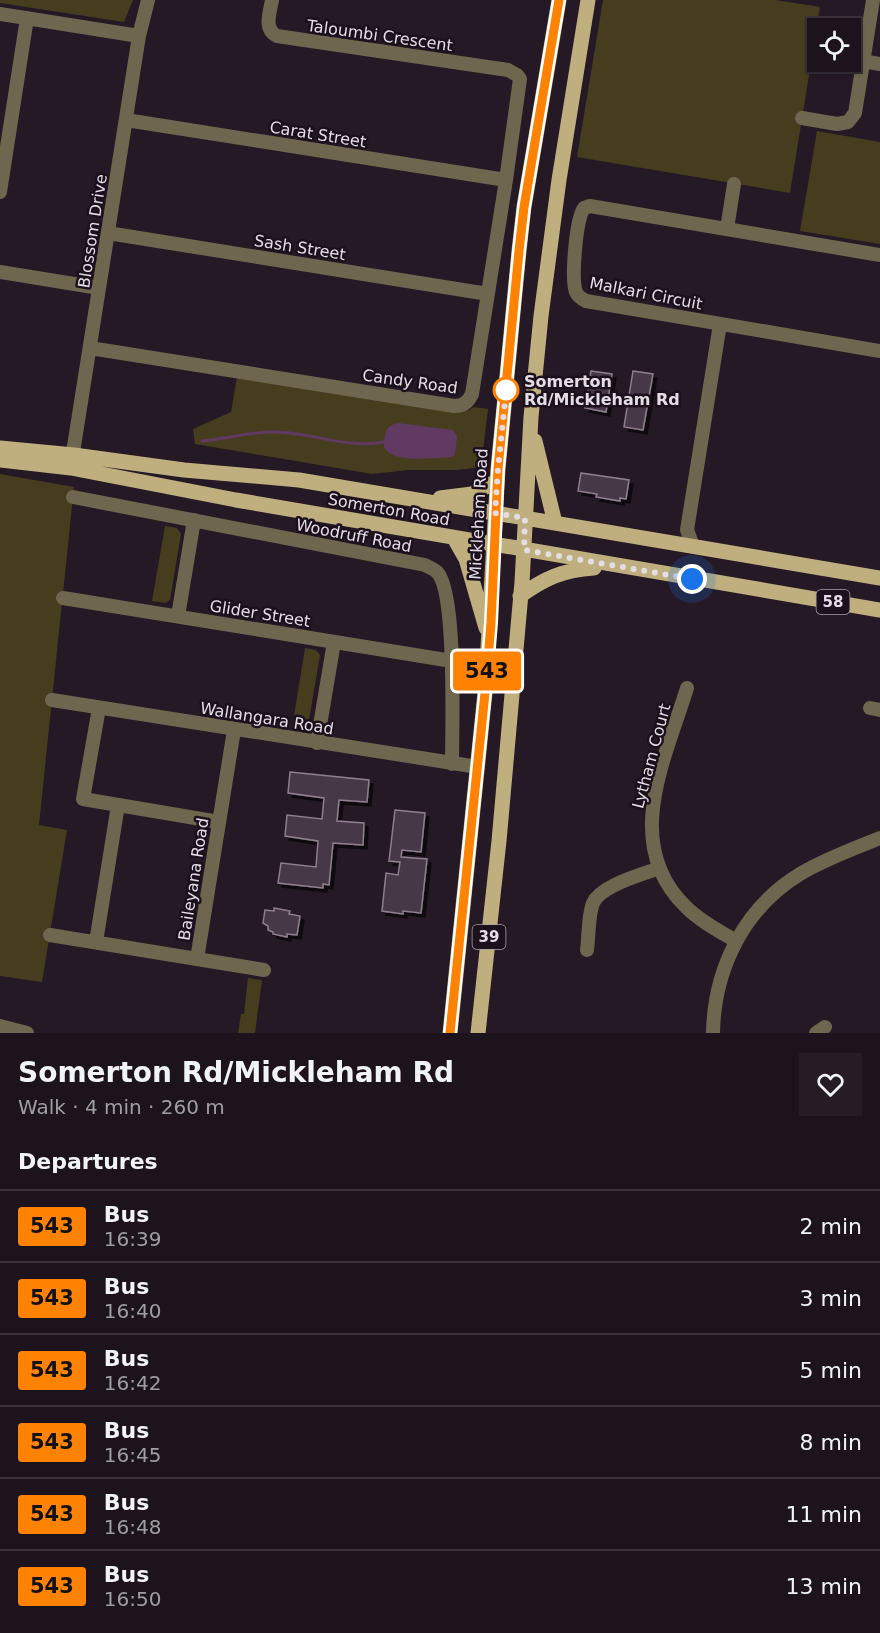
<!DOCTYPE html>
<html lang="en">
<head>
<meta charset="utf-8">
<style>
  body { margin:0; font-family:"DejaVu Sans",sans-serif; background:#251c25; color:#f1f3f6; height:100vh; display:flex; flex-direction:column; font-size:22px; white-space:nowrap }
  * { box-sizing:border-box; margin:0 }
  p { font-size:20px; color:#a09ea3 }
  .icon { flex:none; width:33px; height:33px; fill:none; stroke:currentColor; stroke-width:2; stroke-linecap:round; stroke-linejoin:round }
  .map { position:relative; height:1033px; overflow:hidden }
  .drawer { display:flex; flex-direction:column; background:#1c131c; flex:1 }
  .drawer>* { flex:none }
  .badge { padding:0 12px; border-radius:4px; font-size:21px; line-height:39px }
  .fabs { position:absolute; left:807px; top:18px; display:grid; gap:12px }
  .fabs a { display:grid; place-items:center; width:54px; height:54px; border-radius:0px; background:#1c131c; box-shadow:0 2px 4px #0004,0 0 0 2px #3a323b; font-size:30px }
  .you { position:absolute; width:30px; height:30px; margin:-15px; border:4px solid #fff; border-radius:50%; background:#1a73e8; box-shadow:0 0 0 9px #1a73e833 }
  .map>.badge { position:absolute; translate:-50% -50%; box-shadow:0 0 0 3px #fff }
  h2 { padding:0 18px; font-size:22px; line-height:54px }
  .round { display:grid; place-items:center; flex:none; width:63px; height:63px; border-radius:0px; background:#251c25 }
  .summary { display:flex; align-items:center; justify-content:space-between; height:102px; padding:0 18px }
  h1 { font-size:28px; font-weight:800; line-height:45px }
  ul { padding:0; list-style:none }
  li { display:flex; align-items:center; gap:18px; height:72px; padding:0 18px; border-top:2px solid #3a323b }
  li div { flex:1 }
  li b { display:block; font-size:22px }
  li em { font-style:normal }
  li .badge { min-width:66px; font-weight:700; text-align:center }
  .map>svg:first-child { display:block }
  .green { fill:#463c1e }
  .water { fill:#603a62 }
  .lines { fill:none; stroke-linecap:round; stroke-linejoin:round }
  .stream { stroke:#603a62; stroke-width:3 }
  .building { fill:#473947; stroke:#8e7e8e; stroke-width:1.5; filter:url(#shadow) }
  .minor { stroke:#6e664f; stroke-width:14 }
  .major { stroke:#bfaf7e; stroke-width:15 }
  .line-casing { stroke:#fff; stroke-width:14 }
  .line { stroke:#ff8200; stroke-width:9 }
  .walk { stroke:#e5dde6; stroke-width:6; stroke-dasharray:0 10.8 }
  .stop-dot { fill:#fff; stroke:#ff8200; stroke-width:3 }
  .labels { text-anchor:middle; stroke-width:5; stroke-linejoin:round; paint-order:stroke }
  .shield { fill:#1b101c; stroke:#a8a0a9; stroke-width:1.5 }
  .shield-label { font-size:15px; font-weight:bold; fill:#e5dde6 }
  .street-label { font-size:16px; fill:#e5dde6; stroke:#1b101c }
  .stop-label { font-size:16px; font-weight:bold; fill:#e5dde6; stroke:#1b101c; text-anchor:start }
</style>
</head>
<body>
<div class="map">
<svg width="880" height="1033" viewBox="0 0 880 1033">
  <defs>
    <filter id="shadow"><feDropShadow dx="4" dy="4" stdDeviation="0" flood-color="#0009"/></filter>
  </defs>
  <rect width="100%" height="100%" fill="#251925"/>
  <path class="green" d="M0,0H133L124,22L0,3Z
    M603,0H776L820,7L790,193L577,157Z
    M817,131L880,142V244L800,231Z
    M237,377L460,412L469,410L474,407L488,409L482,460L475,468L457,470H408L372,474L195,444L193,429L231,412Z
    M0,474L74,487L39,825L67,830L42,982L0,976Z
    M165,526L177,528L181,534L170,600L165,603L152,601Z
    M305,648L316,650L320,655L308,726L304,730L292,728Z
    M248,978L262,980L255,1033H238L241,1014H244Z"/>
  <path class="water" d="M398,423L453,430L457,436L455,455L451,457C434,458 393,464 384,447C384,436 385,425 398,423Z"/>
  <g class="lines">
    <path class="stream" d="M202,441C227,439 252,431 277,432C313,433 348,449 384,442"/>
  </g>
  <path class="building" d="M591,371L612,374L606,412L585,408Z
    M633,371L653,374L643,430L624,427Z
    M581,473L629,480L626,499L620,498V501L596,497L597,494L578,491Z
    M290,772L369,780L367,802L339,800L337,821L364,823L363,845L333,843L329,885L323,884V888L278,883L281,863L316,867L318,841L285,836L287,815L322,819L324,798L288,793Z
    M395,810L425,813L421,852L402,850L401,857L427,859L421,913L403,911V914L382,911L386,873L398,875L400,862L389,861Z
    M274,908L290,911L289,914L300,916L297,935L287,934V937L273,934V932L268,930V926L263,923L265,910L274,911Z"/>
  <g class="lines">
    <path class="minor" d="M0,14L139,36
      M863,61L880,64
      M802,118L837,124L848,122L855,113L873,0
      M126,120L506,180
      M0,192L27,18
      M727,229L734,184
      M108,233L488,294
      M880,255L590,206L584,208C576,219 571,279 576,292C578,297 582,299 586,301L880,351
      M0,272L99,288
      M90,348L454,406C464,406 468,402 472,394L506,180L520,79L517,75L508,70L277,36C263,29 270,13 272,0
      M71,465L139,36L148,0
      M73,497L425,565C428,567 434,569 437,572C457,592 452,731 452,764
      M693,546L687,530L720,324
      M63,598L452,661
      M178,616L194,520
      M687,688C665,760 621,844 686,907C700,921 719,931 736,941
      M52,700L478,767
      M99,708L83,799L219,822
      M870,708L880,710
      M317,743L334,642
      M50,935L197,959L234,730
      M96,942L118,805
      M587,950C589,935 588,916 593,903C601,885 642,875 659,868
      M197,959L264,970
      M0,1026L27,1033
      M713,1033C714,969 744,908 800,874C825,859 853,849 880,838
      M816,1033L825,1027"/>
    <path class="major" d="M535,441L555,523
      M0,448L74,455L184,470L299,480L880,578
      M0,460L71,468L236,500L880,610
      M440,498L472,494L497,481
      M454,538L466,559L486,628
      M520,596C545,578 563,570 594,568
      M450,1033L486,683L498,469L519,251L524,207L559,0
      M478,1033L499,841L522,582L531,417L541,316L559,180L588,0"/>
  </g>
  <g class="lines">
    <g class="line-casing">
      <path id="line" d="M450,1033L486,683L491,623L498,469L519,251L524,207L559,0"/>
    </g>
    <use href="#line" class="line"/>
    <path class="walk" d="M506,390L507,382L498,469L495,513L525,518L524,550L692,579"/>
  </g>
  <circle class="stop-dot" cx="506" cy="390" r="12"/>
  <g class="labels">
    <g class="shield">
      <rect x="816.5" y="590" width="33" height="24" rx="4.5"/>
      <rect x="472.5" y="925" width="33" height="24" rx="4.5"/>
    </g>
    <g class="shield-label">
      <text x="833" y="607">58</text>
      <text x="489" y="942">39</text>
    </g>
    <g class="street-label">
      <text transform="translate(380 35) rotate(8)" y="6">Taloumbi Crescent</text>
      <text transform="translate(318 134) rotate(9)" y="6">Carat Street</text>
      <text transform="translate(92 231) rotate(-81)" y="6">Blossom Drive</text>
      <text transform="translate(300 247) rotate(9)" y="6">Sash Street</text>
      <text transform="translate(646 293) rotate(11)" y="6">Malkari Circuit</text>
      <text transform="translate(410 381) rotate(8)" y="6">Candy Road</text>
      <text transform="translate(389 509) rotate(10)" y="6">Somerton Road</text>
      <text transform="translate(478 514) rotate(-87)" y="6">Mickleham Road</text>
      <text transform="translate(354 535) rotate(11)" y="6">Woodruff Road</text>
      <text transform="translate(260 613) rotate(9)" y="6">Glider Street</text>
      <text transform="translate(267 718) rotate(9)" y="6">Wallangara Road</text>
      <text transform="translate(651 756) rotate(-75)" y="6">Lytham Court</text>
      <text transform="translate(193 879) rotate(-81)" y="6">Baileyana Road</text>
    </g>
    <g class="stop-label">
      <text x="524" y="387">Somerton<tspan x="524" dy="18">Rd/Mickleham Rd</tspan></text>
    </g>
  </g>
</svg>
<div class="fabs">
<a><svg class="icon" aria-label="locate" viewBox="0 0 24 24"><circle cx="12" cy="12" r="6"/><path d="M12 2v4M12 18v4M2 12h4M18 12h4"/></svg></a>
</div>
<div class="you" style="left:692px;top:579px"></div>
<b class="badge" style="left:487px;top:671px;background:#ff8200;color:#111">543</b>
</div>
<section class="drawer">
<div class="summary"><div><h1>Somerton Rd/Mickleham Rd</h1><p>Walk · 4 min · 260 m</p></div><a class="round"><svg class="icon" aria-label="heart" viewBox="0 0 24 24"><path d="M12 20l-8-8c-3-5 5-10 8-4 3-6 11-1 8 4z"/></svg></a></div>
<h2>Departures</h2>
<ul>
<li><span class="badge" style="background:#ff8200;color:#111">543</span><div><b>Bus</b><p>16:39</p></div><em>2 min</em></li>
<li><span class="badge" style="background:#ff8200;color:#111">543</span><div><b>Bus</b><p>16:40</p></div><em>3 min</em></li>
<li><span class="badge" style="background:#ff8200;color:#111">543</span><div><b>Bus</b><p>16:42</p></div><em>5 min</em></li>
<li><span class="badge" style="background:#ff8200;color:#111">543</span><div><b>Bus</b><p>16:45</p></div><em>8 min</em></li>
<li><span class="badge" style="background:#ff8200;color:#111">543</span><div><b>Bus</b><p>16:48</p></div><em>11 min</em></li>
<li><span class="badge" style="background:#ff8200;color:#111">543</span><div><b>Bus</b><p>16:50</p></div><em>13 min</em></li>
</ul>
</section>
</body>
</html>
